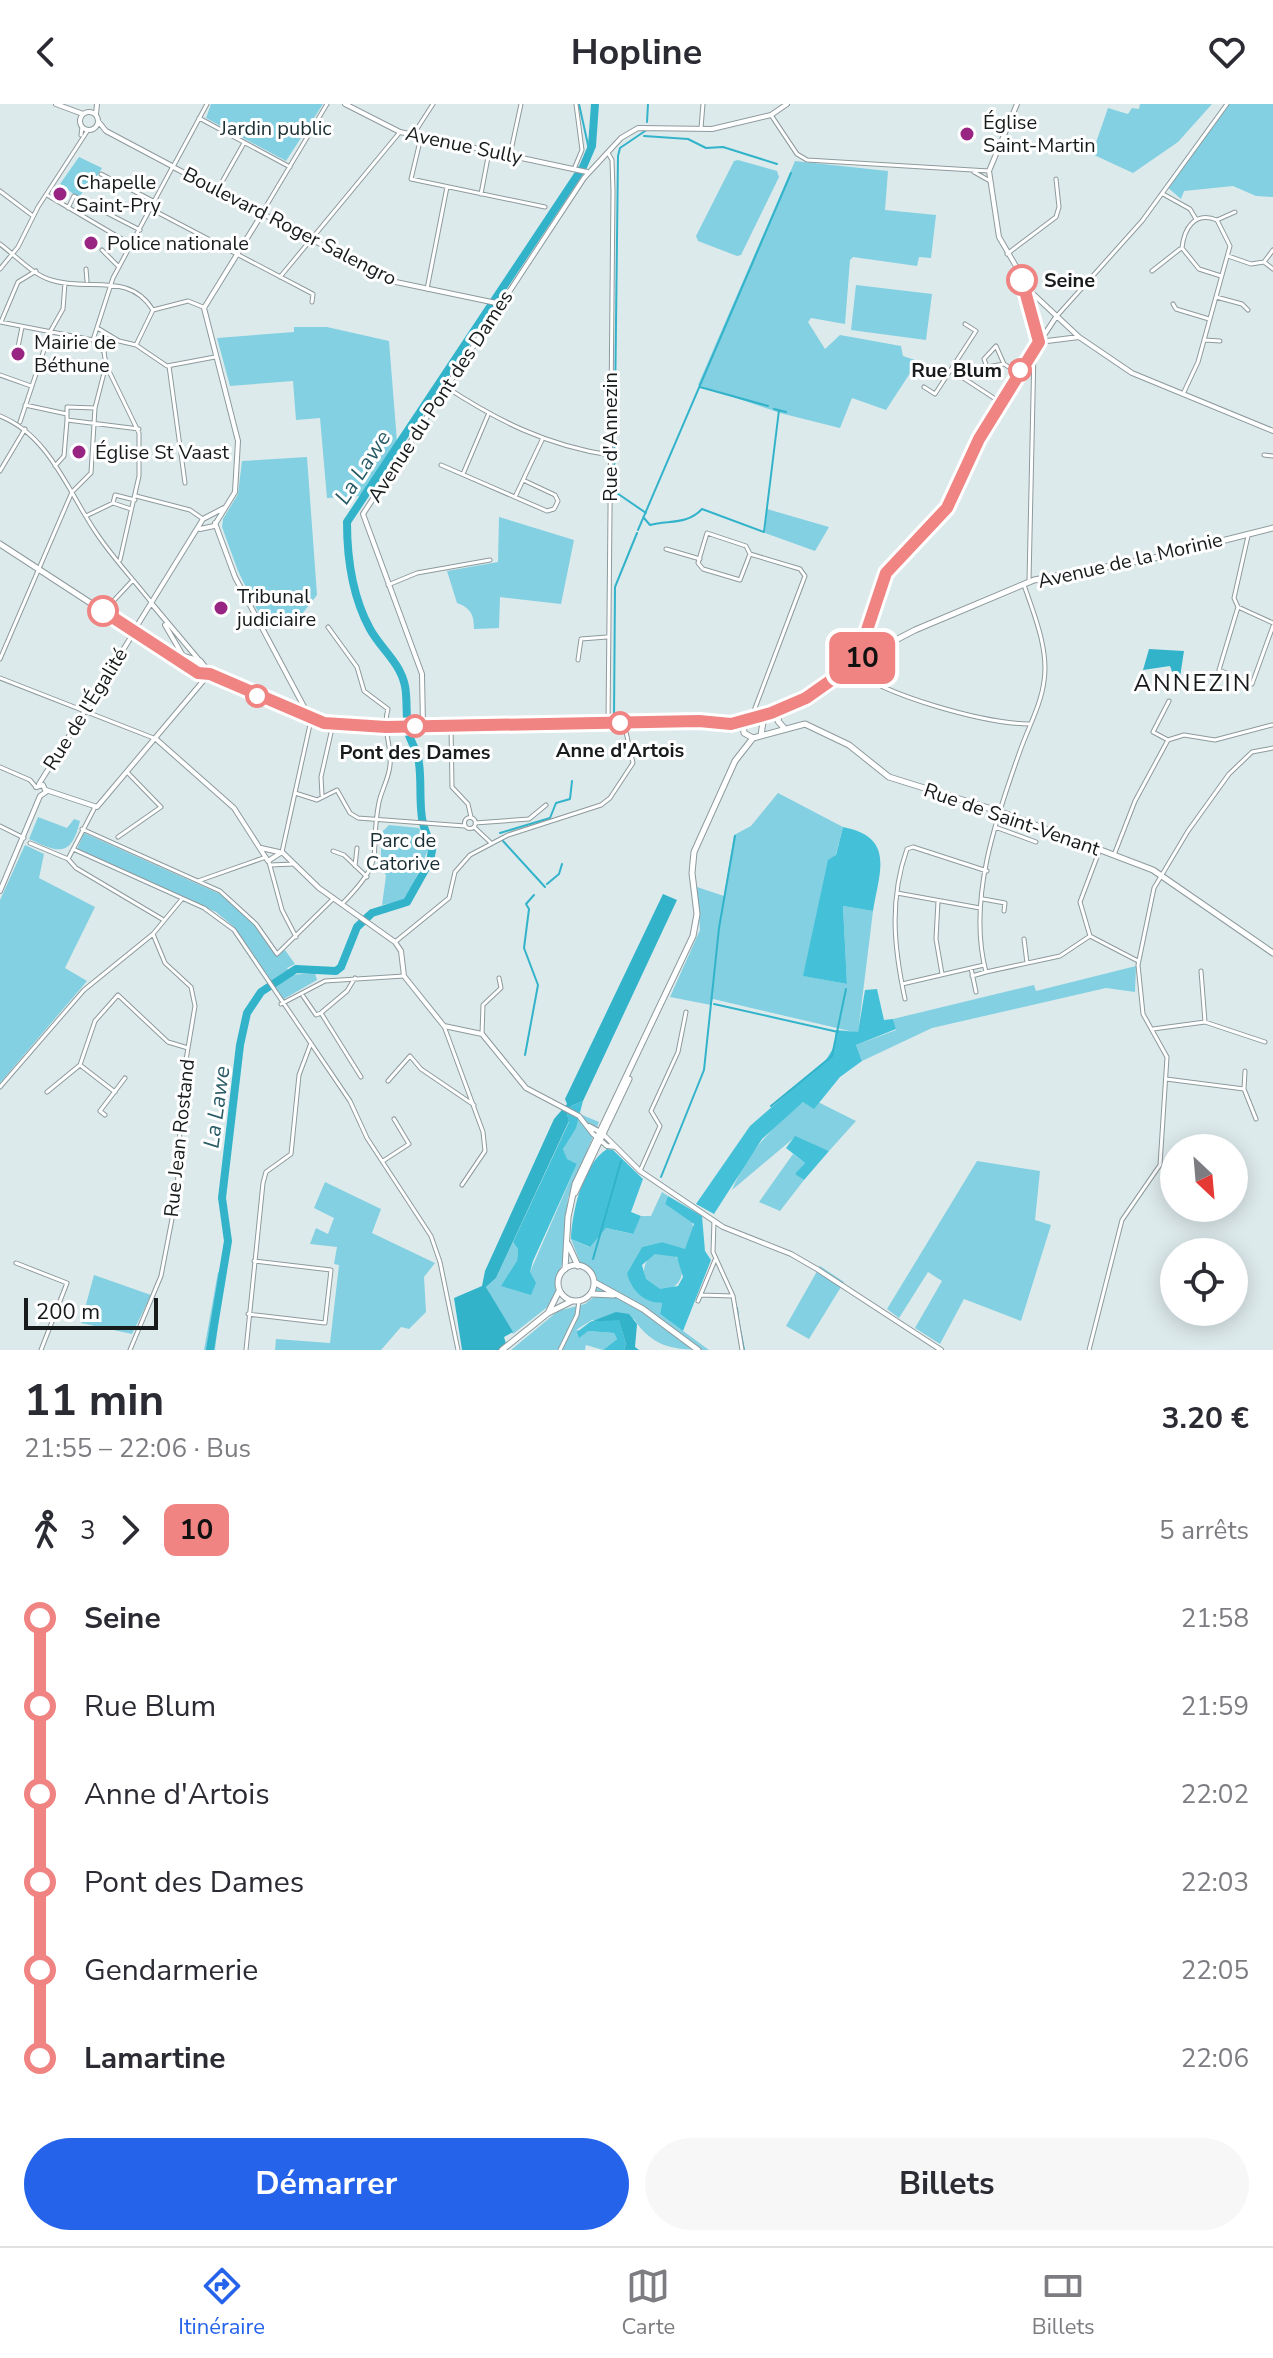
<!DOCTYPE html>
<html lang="fr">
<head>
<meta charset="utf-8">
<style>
  body { margin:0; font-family:"Nunito Sans",sans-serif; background:#f7f7f7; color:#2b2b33; height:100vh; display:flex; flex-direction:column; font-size:30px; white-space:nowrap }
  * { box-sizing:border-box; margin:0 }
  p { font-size:26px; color:#7c7c81 }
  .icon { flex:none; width:44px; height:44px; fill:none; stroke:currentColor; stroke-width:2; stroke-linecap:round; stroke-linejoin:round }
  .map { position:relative; height:1246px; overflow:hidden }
  .side { display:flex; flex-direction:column; background:#fff; flex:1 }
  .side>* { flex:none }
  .badge { padding:0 16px; border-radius:12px; font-size:28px; line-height:52px }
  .needle { width:52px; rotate:154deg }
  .controls { position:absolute; left:1160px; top:1030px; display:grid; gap:16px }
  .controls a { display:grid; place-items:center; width:88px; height:88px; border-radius:50%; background:#fff; box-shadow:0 4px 20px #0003; font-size:40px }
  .scale { position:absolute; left:24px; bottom:20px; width:134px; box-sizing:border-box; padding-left:8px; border:4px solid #171b1c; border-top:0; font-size:22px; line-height:28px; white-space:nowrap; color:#171b1c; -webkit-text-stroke:6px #fff; paint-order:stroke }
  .map>.badge { position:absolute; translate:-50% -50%; box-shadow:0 0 0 4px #fff }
  .legs { display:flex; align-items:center; gap:12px; height:88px; padding:0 24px; font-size:26px }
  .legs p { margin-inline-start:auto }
  .headline { display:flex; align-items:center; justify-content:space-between; height:136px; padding:0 24px }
  h1 { font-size:44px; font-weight:700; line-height:60px }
  .button { display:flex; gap:16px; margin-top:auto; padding:16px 24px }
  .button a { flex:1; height:92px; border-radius:48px; background:#2563eb; color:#fff; font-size:32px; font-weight:700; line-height:92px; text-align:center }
  .button a+a { background:#f7f7f7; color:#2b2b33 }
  ul { padding:0 24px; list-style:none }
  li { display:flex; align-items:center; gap:28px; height:88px; font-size:30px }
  li i { display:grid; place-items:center; width:12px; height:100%; margin:0 10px; background:currentColor }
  li i::after { content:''; width:20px; height:20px; margin:-10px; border:6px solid; border-radius:50%; background:#fff }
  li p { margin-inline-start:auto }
  li:first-child i { background:linear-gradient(#0000 50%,currentColor 0) }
  li:last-child i { background:linear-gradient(currentColor 50%,#0000 0) }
  header { display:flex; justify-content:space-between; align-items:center; height:104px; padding:0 24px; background:#fff; font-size:36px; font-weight:700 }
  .tabs { display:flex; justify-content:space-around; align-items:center; height:112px; border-top:2px solid #e1e1e2; background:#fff; font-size:22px; color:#7c7c81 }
  .tabs a { display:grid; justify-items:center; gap:4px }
  .tabs .on { color:#2563eb }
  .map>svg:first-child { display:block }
  .green { fill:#82d0e1 }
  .forest { fill:#44c1d8; fill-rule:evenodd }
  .water { fill:#32b3ca }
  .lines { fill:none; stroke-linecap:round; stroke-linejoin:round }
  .stream { stroke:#32b3ca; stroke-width:2 }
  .river { stroke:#32b3ca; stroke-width:8 }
  .minor-casing { stroke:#8e9a9d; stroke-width:5 }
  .tertiary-casing { stroke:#8e9a9d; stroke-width:6 }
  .secondary-casing { stroke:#8e9a9d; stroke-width:7 }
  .primary-casing { stroke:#8e9a9d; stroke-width:7 }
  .minor { stroke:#fff; stroke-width:3 }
  .tertiary { stroke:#fff; stroke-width:4 }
  .secondary { stroke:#fff; stroke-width:5 }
  .primary { stroke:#fff; stroke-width:5 }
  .line-1-casing { stroke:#fff; stroke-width:18 }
  .line-1 { stroke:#f08482; stroke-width:12 }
  .poi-dot { fill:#982582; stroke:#fff; stroke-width:3 }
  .stop-1-dot { fill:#fff; stroke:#f08482; stroke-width:4 }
  .labels { text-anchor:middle; stroke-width:6; stroke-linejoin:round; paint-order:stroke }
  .poi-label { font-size:20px; fill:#171b1c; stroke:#fff; text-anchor:start }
  .park-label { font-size:20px; fill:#1a2f34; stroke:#fff }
  .street-label { font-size:20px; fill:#171b1c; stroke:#fff }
  .stop-label { font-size:20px; font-weight:bold; fill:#171b1c; stroke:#fff }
  .water-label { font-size:22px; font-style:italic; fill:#275a65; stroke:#fff }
  .quarter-label { font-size:24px; letter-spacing:2px; fill:#171b1c; stroke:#fff }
</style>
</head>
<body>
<header><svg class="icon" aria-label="back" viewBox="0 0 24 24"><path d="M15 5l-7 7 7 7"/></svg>Hopline<svg class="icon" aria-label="heart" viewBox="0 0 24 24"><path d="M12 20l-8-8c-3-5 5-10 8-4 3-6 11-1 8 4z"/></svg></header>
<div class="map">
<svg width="1273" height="1246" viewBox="0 0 1273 1246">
  <rect width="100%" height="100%" fill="#ddeaec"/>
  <path class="green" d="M211,0H323L286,57L206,14Z
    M1140,0H1212L1178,38L1133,69L1092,50L1108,4L1128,10L1132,4L1139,5Z
    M1229,0H1273V93L1256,92L1233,82L1184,87L1181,95L1167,83Z
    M79,53L102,64L97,72L92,71L79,94L60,80Z
    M738,56L777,67L779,73L741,151L737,152L698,137L696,132L734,57Z
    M795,57L888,67L885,106L936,111L931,154L919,153L917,162L853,153L850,156L845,220L811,214L808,218L825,245L840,231L901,242L903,252L918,257L886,306L852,294L840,324L780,309L698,281Z
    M856,181L932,190L926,236L851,226Z
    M294,223H327L389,237L397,338L362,392L327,394L320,314L296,316L293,277L230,282L217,234L294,228Z
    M307,353L317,491L302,510L275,517L267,507L260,512L238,467L222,423L223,415L238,390L242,357Z
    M767,405L829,423L815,447L765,429Z
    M499,413L574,436L561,500L500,493L499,524L474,525C474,511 471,504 457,499L447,467L498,458Z
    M778,689L843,723L804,872L847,880L843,802L873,807L858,929L713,895L711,901L670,893L700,826L697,783L724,792L734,731L751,722Z
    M38,713L67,724L74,715L80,717C71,755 57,748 29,735Z
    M389,721L419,724L428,746L406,796L382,801L386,772L381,758V729Z
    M84,729L220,790L255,821L276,852L285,846L295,860L287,864L291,871L315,869L317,876L282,896L233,822L216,808L77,745Z
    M25,741L44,750L39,774L95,803L65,864L87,877L0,979V796Z
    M1136,862L1135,888L1106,884L932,924L862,957L856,941L896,926L893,915L1034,881L1036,887Z
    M803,998H818L856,1017L829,1047L795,1033L732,1086C747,1050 772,1022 803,998Z
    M580,1010L599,1018L568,1094L563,1158L555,1177L556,1191L550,1201L513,1230L486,1183L496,1174L513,1138L518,1145L517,1157L530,1168L577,1060L567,1056L563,1045Z
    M793,1050L805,1059L796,1070L804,1076L780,1107L759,1098Z
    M977,1057L1040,1067L1035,1116L1051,1121L1021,1217L964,1195L940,1240L915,1224L942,1177L928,1168L899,1214L887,1205Z
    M325,1078L381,1105L372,1129L435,1159L424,1173L426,1208L409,1225L401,1223L381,1246H275L276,1235L330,1239L339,1161L334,1160L337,1143L310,1140L316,1124L328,1130L334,1114L314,1104Z
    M662,1088L668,1092L665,1100L692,1118L694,1127L685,1146L662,1138L642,1143L627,1169C635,1184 644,1199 662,1199L660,1210L709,1246C674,1246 653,1244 634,1215L592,1216L576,1226L614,1229L617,1235L603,1246L586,1241L585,1246H511L558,1207L585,1200L595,1192L597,1173L580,1158L571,1135L589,1143L606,1124L632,1130L641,1112H651Z
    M644 1167a19 19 0 1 1 38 0a19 19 0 1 1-38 0Z
    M820,1162L844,1178L809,1235L786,1222Z
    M218,1168L224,1170L215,1246H204Z
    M94,1171L151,1191L132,1230L81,1219Z"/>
  <path class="forest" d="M843,723C896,733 879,769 873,807L843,802L847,880L803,872L828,756L836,751Z
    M877,885L884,916L893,915L896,925L856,941L862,957L840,973L814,1005L803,998L762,1035L714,1110L696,1100L750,1022L826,956L834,943L836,926L858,928L865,886Z
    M583,997L576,1024L563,1045L567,1055L577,1060L533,1157L530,1168L536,1179L531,1191L501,1182L517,1157L518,1145L513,1138L569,1018L567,1010L571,1002Z
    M795,1032L829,1047L804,1076L795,1070L805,1059L786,1044Z
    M607,1045L613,1046L643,1075L631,1108L641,1112L633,1130L606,1124L590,1143L571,1135C572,1108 583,1060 607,1045Z
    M668,1092L702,1112L705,1147L711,1156L683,1227L660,1210L662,1199C644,1199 631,1186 627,1169L642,1143L662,1138L685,1145L694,1120L665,1100ZM655,1150L677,1153L683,1173L678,1182L660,1185L646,1175L642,1161Z
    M619,1215L626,1240L624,1246H603L617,1235L614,1229L588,1227L579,1234L577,1228L590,1218Z"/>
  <path class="water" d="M1149,545L1184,547L1180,573L1173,570L1170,562L1143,566Z
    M663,790L677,796L583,997L571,1002L567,1010L569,1017L496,1174L486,1183L513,1228L504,1233L508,1246H462L454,1194L482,1182L485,1167L554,1015L567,1000L565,995Z
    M616,1208L629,1210L637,1220L635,1243L639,1246H624L626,1240L619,1216L590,1218Z"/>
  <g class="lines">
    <path class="stream" d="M579,0L590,50
      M647,18L648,0
      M644,32L688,35L706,44L723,43L777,60
      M700,283L768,302
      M774,305L786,308
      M646,409L614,387L618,52L620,44L648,25
      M644,414L650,421C669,416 687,421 702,405L764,428L779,306
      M638,426L791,69
      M614,614L615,483L637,429
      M500,729L550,714L556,699L570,695L572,677
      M503,737L545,783
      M547,780L559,770L562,760
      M714,900L838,928
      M525,951L538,881L524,844L529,805L526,800L534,791
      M771,1002L832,952L846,885
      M661,1073L704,966L719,824L735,732
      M593,1155L621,1057
      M737,1204L738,1213
      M738,1215L744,1246"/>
    <path class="river" d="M210,1246L228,1137L222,1094L240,941L247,909L261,888L296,865L336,867L341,863L357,823L372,809L407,798L430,757L433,741C415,718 423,687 419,659C418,649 412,640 409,631C405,616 408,597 405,582C400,558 381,545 370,525C352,492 347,455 347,418L583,63L592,42L595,0"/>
    <g class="minor-casing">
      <path id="minor" d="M771,11L797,50L807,56L989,67
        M199,14L290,63
        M701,24L703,0
        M81,31L82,23
        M413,31L433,0
        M421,33L411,75L545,103
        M608,49L612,56L613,87L608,620
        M510,51L521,0
        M174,61L207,0
        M574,65L582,46L576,0
        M974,68L990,77
        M101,70L155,98
        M218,85L244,39
        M0,87L33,112
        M481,90L489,48
        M1163,90L1190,105L1196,115
        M47,91L132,141
        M68,104L74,92L140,126
        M151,105L313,190L312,198
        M262,109L327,0
        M1217,116L1235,108
        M0,140C15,151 33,171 51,176C88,188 129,167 153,206
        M102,146L119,163
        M1007,150L1056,113L1059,103L1056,75
        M1228,152L1251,160L1264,158L1273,165
        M1264,158L1273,146
        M0,165L18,143L38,103L88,26
        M86,165L87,177
        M1152,167L1180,145
        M280,173L400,28
        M427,185L447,83
        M1216,193L1242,200L1248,206
        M1173,200L1176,205L1209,215
        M153,206L188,197L203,203
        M1056,213L1142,117L1227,0
        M0,218L93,236
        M1,218L18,178L36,167
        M99,225L119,237L136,241L167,262L215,253
        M93,236L104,248L106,261L139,329V372L120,456
        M93,236L113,174L172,64
        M1205,236L1220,237
        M136,241L153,206
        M18,243L22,223
        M1004,260L987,263L984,255L996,242L1004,260L1018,269
        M169,262L185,379
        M951,266L1000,298
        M0,271L31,282
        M446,283C498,317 548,342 610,351
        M924,283L935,290L976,227L965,220
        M1183,290L1198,258L1230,142L1217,116C1194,107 1184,125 1182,144L1199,165L1221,172
        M25,301L67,310
        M67,310V316L139,325
        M67,310V303L95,304
        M0,312C50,332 68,388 97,430C113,454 133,475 151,498
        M20,318L50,228L63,205L65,179
        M1264,351L1273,352
        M441,361L547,407L554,405L558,397L555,391L523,376
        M55,362L64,352L67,316
        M0,367L25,325
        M463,370L488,311
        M136,392L190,406L203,415
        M515,393L542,336
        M131,405L113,399L115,391L135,396
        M86,412L113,399
        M1248,432L1234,494L1238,503L1219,566L1252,580L1273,522
        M666,445L700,455
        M750,450L740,476L703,465L698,459L707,429L746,442L750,450L800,465L805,472L752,612
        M1029,477L1034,246
        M388,481L417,469L490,456
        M1024,481C1034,510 1049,546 1044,577C1041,601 1028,624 1020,647C996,714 967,797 986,868L1060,852L1090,832
        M1238,503L1273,519
        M104,507L133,476
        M328,523L357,563L364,587L388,605C382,625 392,642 390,661C389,674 382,685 379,698C368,754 389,752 342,800
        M0,555L72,388L91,369L95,304L106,261
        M578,556L581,535L607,533
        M849,563C885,592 983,619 1029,620
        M0,574L156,635
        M451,622L452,683L468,700L471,713
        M1168,636L1153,628L1169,597
        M0,663L30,676L36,683
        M295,689L317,696L337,686L350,709L358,714L465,722
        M322,691L321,673L333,620
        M464.5 719a5.5 5.5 0 1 1 11 0a5.5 5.5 0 1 1-11 0Z
        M475,719L529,715L546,701
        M0,722L24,734
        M474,723L490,738
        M995,723L1036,738
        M82,725L220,787L256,820L277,850L334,794
        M118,733L161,703L127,668
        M30,739L68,755L94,705
        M73,745L204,804L234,826L350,997L367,1034L431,1132L440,1158L458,1246
        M1100,745L1080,798L1090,832L1138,857
        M333,747L344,751L367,773
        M282,748L311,616
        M1114,751L1135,697L1168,636L1184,631L1215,636L1272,621
        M68,755L76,764L162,815
        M269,758L282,806L296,833
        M270,761L294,760
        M355,762L357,744
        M198,777L266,753
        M897,789L980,804
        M983,795L1005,799L1004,807
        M938,797L936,835L942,870
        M1024,835L1027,859
        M395,838L449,794L455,768L470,751L508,731L601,701L610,694L633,659L624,619
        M971,864L976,888
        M1201,867L1205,918
        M972,872L986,868
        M902,880L984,861
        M303,892L316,911L321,909L361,973
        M905,895C894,844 889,796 907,745L913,743L987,767
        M281,900L325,877L404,872
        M322,908L347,887L355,874
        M444,922L483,1028L485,1047L462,1081
        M1153,925L1205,918L1265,938
        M482,930L483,901L501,884L499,874
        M80,961L115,988
        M1245,967L1244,985L1256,1015
        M1166,975L1244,985
        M388,977L410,952L421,965L474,1001
        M0,983L84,886L153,830L182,795
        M47,988L80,961L95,917L118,891L168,938L188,944
        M105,1011L100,1007L125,974
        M383,1057L409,1040L394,1015
        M640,1067L660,1022L651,1007L678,948L686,908
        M714,1117L713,1148L733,1192L742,1246
        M16,1159L67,1179L41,1246
        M701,1191L733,1192
        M698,1197L715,1156
        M248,1210L325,1219L331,1166L254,1157
        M130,1246L161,1172L177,1089L182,980L195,902L191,883L165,859L153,830
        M246,1246L263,1079L266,1068L291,1050L299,971L311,939
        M560,1246L577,1211L579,1197
        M1089,1246L1122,1116L1160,1061L1167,953L1143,910L1138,861L1154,784L1188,727L1229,670L1252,648L1273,644"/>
    </g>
    <g class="tertiary-casing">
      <path id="tertiary" d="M56,0L83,10
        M345,0L400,28L587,68
        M1017,0L989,67L999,133L1031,188L1079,233L1132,269L1273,327
        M80 17a9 9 0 1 1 18 0a9 9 0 1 1-18 0Z
        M96,10L97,0
        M98,17L106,27L172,62
        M175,64L391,177L501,200
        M1023,179L1039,238
        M1039,238L1079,233
        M215,419L235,473L310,614
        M200,425L214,422L235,388L238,337L204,204L262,110
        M152,500L199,556
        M165,521L189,562
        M135,525L203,415L224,404
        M860,556L871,508L886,469L947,404L1000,298L1056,213
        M423,622L422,570L363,410L584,74L621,34L638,24L712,25L771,11L787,0
        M156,635L234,704L268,757L282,748
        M39,680L133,530
        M46,686L97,703L209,570
        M261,744L279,748
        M282,748L319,784L395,838L401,847L404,872L444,922L482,930L526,984L579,1012L593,1030L607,1042L616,1043
        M0,787L40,692L46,688L43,681L36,683
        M589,1022L602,1029L640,1067L723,1123L791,1150L817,1165L941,1246"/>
    </g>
    <g class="secondary-casing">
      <path id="secondary" d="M0,440L132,526L133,530H139L198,569L210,570L311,616L326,619L386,623L699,617L731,620L753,612L763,618L761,631
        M170,549L200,557L210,570
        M780,605L778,617L784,624
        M758,612L806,594L867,551L915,526L1034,476L1150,455L1273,424
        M743,618L744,629L753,634
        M575,1089L629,975
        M568,1140L578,1162
        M565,1165L568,1113L575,1080L693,832L697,810L692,769L694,748L735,657L753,634L805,620L849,641L889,673L1001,708L1153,766L1273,849"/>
    </g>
    <g class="primary-casing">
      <path id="primary" d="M558 1179a18 18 0 1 1 36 0a18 18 0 1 1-36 0Z
        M594,1178L643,1205L698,1246
        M592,1190L614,1191
        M548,1209L559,1187
        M502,1246L548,1209L572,1197"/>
    </g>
    <use href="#minor" class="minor"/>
    <use href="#tertiary" class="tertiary"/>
    <use href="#secondary" class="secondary"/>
    <use href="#primary" class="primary"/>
  </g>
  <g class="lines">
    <g class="line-1-casing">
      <path id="line-1" d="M103,507L198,569L210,570L324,619L386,623L699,617L731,620L771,609L806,594L867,551L862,541L886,469L947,404L979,335L1039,238L1022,176"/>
    </g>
    <use href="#line-1" class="line-1"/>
  </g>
  <g class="poi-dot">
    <circle cx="967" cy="30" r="8"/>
    <circle cx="60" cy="90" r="8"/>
    <circle cx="91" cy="139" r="8"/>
    <circle cx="18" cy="250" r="8"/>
    <circle cx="79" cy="348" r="8"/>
    <circle cx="221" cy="504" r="8"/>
  </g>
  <g class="stop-1-dot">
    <circle cx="1022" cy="176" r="14"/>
    <circle cx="1020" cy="266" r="10"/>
    <circle cx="103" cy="507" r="14"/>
    <circle cx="257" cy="592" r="10"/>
    <circle cx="620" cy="619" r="10"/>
    <circle cx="415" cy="622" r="10"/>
  </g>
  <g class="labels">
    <g class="poi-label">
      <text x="983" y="25">Église<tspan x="983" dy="23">Saint-Martin</tspan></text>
      <text x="76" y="85">Chapelle<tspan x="76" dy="23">Saint-Pry</tspan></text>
      <text x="107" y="146">Police nationale</text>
      <text x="34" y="245">Mairie de<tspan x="34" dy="23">Béthune</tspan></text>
      <text x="95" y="355">Église St Vaast</text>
      <text x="237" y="499">Tribunal<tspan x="237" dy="23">judiciaire</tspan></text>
    </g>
    <g class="park-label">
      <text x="276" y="31">Jardin public</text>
      <text x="403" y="743">Parc de<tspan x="403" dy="23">Catorive</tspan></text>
    </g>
    <g class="street-label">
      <text transform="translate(464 41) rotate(12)" y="7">Avenue Sully</text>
      <text transform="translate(290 122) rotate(27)" y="7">Boulevard Roger Salengro</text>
      <text transform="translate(440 292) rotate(-57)" y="7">Avenue du Pont des Dames</text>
      <text transform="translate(610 333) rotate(-90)" y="7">Rue d'Annezin</text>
      <text transform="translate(1130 456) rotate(-13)" y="7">Avenue de la Morinie</text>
      <text transform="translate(85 605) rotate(-58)" y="7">Rue de l'Égalité</text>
      <text transform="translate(1012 715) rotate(19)" y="7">Rue de Saint-Venant</text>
      <text transform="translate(179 1034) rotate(-84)" y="7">Rue Jean Rostand</text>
    </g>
    <g class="stop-label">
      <text x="1044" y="183" text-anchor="start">Seine</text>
      <text x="1002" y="273" text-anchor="end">Rue Blum</text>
      <text x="620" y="653">Anne d'Artois</text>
      <text x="415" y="655">Pont des Dames</text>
    </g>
    <g class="water-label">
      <text transform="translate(362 363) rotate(-57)" y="8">La Lawe</text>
      <text transform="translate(216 1003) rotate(-82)" y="8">La Lawe</text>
    </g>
    <g class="quarter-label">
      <text x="1193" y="587">ANNEZIN</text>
    </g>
  </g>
</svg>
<div class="controls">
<a><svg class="needle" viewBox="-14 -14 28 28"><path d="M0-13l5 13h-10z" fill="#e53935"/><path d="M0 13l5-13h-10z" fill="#7c7c81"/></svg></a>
<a><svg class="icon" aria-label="locate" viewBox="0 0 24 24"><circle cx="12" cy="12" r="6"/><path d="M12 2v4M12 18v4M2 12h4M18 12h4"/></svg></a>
</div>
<div class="scale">200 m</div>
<b class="badge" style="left:862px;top:554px;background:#f08482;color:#111">10</b>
</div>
<section class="side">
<div class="headline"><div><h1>11 min</h1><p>21:55 – 22:06 · Bus</p></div><b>3.20 €</b></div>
<div class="legs"><svg class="icon" aria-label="walk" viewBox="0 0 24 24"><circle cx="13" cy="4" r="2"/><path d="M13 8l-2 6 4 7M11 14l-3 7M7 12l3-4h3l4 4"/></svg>3<svg class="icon" aria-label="forward" viewBox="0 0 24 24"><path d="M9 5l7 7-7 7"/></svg><b class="badge" style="background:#f08482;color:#111">10</b><p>5 arrêts</p></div>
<ul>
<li><i style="color:#f08482"></i><b>Seine</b><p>21:58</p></li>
<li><i style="color:#f08482"></i><span>Rue Blum</span><p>21:59</p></li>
<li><i style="color:#f08482"></i><span>Anne d'Artois</span><p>22:02</p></li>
<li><i style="color:#f08482"></i><span>Pont des Dames</span><p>22:03</p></li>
<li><i style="color:#f08482"></i><span>Gendarmerie</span><p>22:05</p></li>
<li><i style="color:#f08482"></i><b>Lamartine</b><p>22:06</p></li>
</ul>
<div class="button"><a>Démarrer</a><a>Billets</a></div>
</section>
<nav class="tabs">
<a class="on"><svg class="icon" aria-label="directions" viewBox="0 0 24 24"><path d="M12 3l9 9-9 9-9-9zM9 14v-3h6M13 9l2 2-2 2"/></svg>Itinéraire</a>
<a><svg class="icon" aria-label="map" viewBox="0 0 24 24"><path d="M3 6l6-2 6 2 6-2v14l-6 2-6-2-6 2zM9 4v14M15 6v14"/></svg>Carte</a>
<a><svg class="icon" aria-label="tickets" viewBox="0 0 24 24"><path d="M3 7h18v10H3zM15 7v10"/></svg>Billets</a>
</nav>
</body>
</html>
